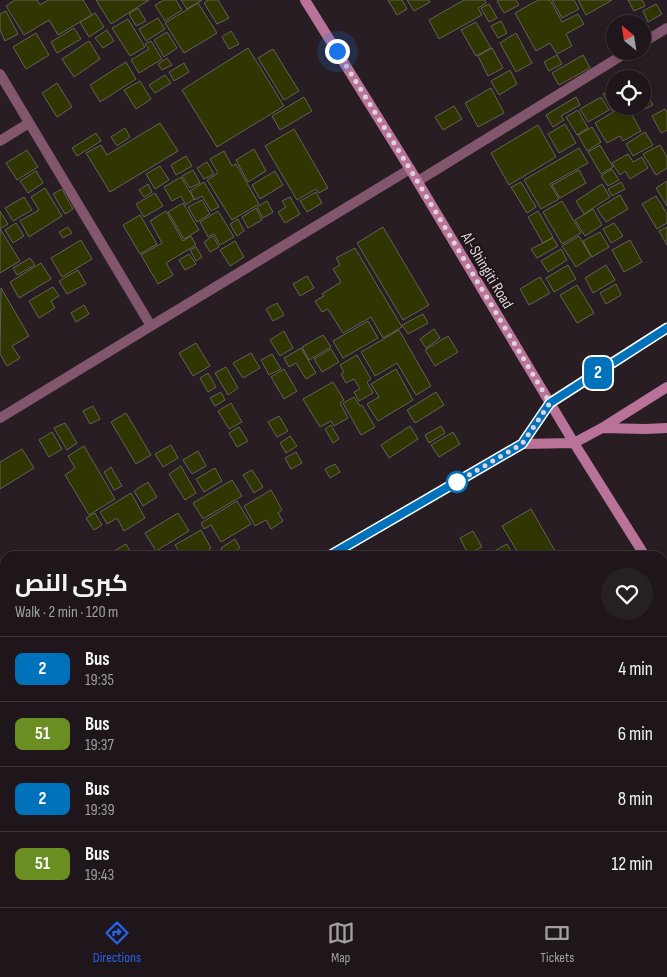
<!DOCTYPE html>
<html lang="en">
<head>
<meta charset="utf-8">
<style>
  body { margin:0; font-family:"Sofia Sans Condensed",Cairo,sans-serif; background:#261f23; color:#f1f3f6; height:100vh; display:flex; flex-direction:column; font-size:19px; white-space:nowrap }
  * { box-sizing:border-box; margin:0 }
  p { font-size:16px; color:#a19fa2 }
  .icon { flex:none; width:28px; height:28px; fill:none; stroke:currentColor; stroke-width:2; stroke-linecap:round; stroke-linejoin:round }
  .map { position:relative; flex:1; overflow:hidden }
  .side { position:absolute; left:0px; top:551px; width:668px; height:356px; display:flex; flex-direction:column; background:#1e161a; border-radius:15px 15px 0 0; box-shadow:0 2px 8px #0003,0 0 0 1px #3c3539 }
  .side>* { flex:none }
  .badge { padding:0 10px; border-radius:8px; font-size:18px; line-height:32px }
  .needle { width:32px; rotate:330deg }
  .buttons { position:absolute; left:606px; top:15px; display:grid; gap:10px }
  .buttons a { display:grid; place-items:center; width:45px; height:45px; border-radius:50%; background:#1e161a; box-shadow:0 2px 8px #0003,0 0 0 1px #3c3539; font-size:25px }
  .you { position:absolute; width:25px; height:25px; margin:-12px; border:4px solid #fff; border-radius:50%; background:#1a73e8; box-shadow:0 0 0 8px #1a73e833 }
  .map>.badge { position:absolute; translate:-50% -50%; box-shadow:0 0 0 2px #fff }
  .round { display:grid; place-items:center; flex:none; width:52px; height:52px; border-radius:26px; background:#261f23 }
  .headline { display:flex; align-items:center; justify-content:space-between; height:85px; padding:0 15px }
  h1 { font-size:24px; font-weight:700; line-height:38px }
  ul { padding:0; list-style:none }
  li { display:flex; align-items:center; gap:15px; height:65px; padding:0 15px; border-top:1px solid #3c3539 }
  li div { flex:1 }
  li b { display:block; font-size:19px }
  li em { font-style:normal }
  li .badge { min-width:55px; font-weight:700; text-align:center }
  .menu { display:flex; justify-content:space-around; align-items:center; height:70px; border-top:1px solid #3c3539; background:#1e161a; font-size:14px; color:#a19fa2 }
  .menu a { display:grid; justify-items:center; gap:2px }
  .menu .selected { color:#2563eb }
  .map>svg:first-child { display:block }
  .building { fill:#303501; stroke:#616357 }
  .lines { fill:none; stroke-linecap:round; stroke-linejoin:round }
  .street { stroke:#82566d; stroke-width:10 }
  .secondary { stroke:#b97399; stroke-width:10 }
  .line-casing { stroke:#fff; stroke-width:11 }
  .line { stroke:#0072bc; stroke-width:8 }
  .walk { stroke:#ddd5d9; stroke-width:5; stroke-dasharray:0 9 }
  .stop-dot { fill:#fff; stroke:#0072bc; stroke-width:2.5 }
  .labels { text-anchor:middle; stroke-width:4; stroke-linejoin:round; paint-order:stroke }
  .street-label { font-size:16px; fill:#ddd5d9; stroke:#1e1419 }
</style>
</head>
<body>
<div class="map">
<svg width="667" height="907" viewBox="0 0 667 907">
  <rect width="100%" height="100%" fill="#281d22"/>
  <path class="building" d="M15,0H37L40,5L48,0H83L92,15L58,35L49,20L24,35L6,6Z
    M96,0H149L111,24Z
    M164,0H176L182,10L165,21L155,5Z
    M181,0H202L187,9Z
    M208,0H218L229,18L217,24L204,3Z
    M388,0H402L407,9L397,15Z
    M407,0H429L430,2L414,11Z
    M464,0H485L486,3L478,8L482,15L439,39L429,20Z
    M499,0H516L519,5L504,13L497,1Z
    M538,0H550L562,22L578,14L584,24L566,34L572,46L557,54L550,43L536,51L515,13Z
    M552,0H574L579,9L562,18Z
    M578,0H612L586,15Z
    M628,0H642L645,6L634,11Z
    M198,3L217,33L184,53L165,23Z
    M489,4L497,18L489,22L481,8Z
    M656,4L662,14L648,22L643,11Z
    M138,8L146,21L136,26L129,14Z
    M6,11L18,34L5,41L0,30V14Z
    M95,13L104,27L89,37L80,22Z
    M158,18L165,29L146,41L139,29Z
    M128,19L145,47L130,56L112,28Z
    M501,21L507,33L498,38L491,26Z
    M476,22L491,48L476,56L461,30Z
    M74,28L81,39L57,53L51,42Z
    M107,30L114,41L103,48L95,38Z
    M231,31L239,44L229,49L222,37Z
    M167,32L177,48L164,57L154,40Z
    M36,33L49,55L26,69L13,47Z
    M516,33L532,63L516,72L500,43Z
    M89,41L100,59L74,77L62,59Z
    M151,41L162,59L139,73L131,60L149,49L145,44Z
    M248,48L284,106L217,147L182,90Z
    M492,48L503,68L488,76L478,56Z
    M273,49L299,91L284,100L258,58Z
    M557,55L562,64L549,71L544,62Z
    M583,55L590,68L559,85L552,73Z
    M167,58L172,65L162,70L158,64Z
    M126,62L136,79L100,102L90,85Z
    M184,63L189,72L174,81L169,72Z
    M510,70L517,84L499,95L491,81Z
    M165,75L171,83L155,93L149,85Z
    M140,81L151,99L136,109L124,90Z
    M57,83L72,107L57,117L42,93Z
    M642,86L653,105L637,113L633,106H642Z
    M615,87V106H619L612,111L603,94Z
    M491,88L504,113L478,127L465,103Z
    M304,97L312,111L280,130L272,116Z
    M576,97L580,105L561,116L564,120L553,127L546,115Z
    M601,97L609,110L588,122L580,109Z
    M454,106L462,119L443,130L435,117Z
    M623,106H627L641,131L623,141L620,136L607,143L595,123Z
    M665,109L667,112V130L661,133L652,116Z
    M578,110L588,128L577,135L566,117Z
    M160,123L178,151L110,192L86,153L101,145L107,155Z
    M565,124L576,143L559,153L548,134Z
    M538,125L556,157L509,185L491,153Z
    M592,127L601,142L587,151L578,135Z
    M125,128L130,137L117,146L111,137Z
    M294,129L328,188L319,193L316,189L297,200L265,146Z
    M645,132L653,145L633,156L626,144Z
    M96,133L101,141L77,156L72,148Z
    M600,145L613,167L601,174L588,152Z
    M660,145L667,157V168L656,175L643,154Z
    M579,148L588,163L550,184L559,199L541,209L524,180Z
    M254,149L266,171L248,182L236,160Z
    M27,150L38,167L17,180L6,163Z
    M224,151L232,166L236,164L259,204L232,220L207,180L218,173L210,159Z
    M628,154L633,162L642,157L648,168L630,179L625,171L620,175L612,163Z
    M186,156L192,166L176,175L171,165Z
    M207,162L214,174L204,179L197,168Z
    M160,166L169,180L155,189L146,174Z
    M612,169L619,180L608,186L601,176Z
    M193,170L200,183L190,188L182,176Z
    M579,170L586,183L560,198L552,185Z
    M36,171L43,183L28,193L20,181Z
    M275,171L283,185L260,199L252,185Z
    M181,177L194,199L186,205L181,196L172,201L164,187Z
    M667,181V206L656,188Z
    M204,182L219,207L211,211L202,196L195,200L190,191Z
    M521,182L536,207L527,213L511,187Z
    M621,182L625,189L612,196L608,189Z
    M148,184L152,192L144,197L139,190Z
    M602,184L610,197L584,214L576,201Z
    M45,188L62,216L29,237L20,221L39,210L31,197Z
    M62,189L73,209L65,214L53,194Z
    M316,192L322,203L307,212L300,201Z
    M155,193L163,206L144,217L136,204Z
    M620,195L628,209L606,222L597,209Z
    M656,196L667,214V223L657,229L642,204Z
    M24,197L32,210L13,221L5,208Z
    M290,197L300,214L285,223L278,212L286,207L282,201Z
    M202,200L210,214L197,222L188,207Z
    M267,201L273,212L263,218L257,207Z
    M562,201L581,233L562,244L543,212Z
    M183,203L199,230L184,239L168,212Z
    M256,208L262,220L248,228L242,217Z
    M593,209L602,225L585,236L575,220Z
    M0,211L8,224L0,229L20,261L0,273Z
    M166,211L183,241L191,236L196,245L166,263L173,275L158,284L141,255L162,243L150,221Z
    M218,211L234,237L220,245L214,234L208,237L200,222Z
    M538,211L553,237L543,243L528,217Z
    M140,215L157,244L140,254L123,225Z
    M238,219L244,231L237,236L230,224Z
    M16,223L24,236L13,243L5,230Z
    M614,223L623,236L611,243L603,229Z
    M68,227L72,233L63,238L59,232Z
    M383,227L429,305L403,320L357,243Z
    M667,227V245L659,231Z
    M600,232L609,247L592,257L583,241Z
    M213,236L219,247L210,252L204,242Z
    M579,236L591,257L576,267L562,246Z
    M553,238L558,246L537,258L531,249Z
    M81,240L92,259L62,277L51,258Z
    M630,240L642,262L624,272L612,250Z
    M235,241L244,257L230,266L220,250Z
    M196,247L202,257L196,261L190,250Z
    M355,248L402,327L383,338L371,317L343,333L328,309L322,312L315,301L324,296L322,294L341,282L333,269L340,265L336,258Z
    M561,249L567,260L548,272L541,261Z
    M189,254L196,264L185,270L179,260Z
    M30,258L35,265L17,275L13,268Z
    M41,263L51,279L19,298L10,282Z
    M568,265L576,279L554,292L546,278Z
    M606,265L615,280L593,293L585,278Z
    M78,270L86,284L67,294L59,281Z
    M307,276L314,288L300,296L293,284Z
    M540,277L550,293L529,305L520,289Z
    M616,284L621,295L606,304L600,293Z
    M577,285L594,313L577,323L560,295Z
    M53,287L59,296L51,301L55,308L39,318L29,301Z
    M1,288L29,336L12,346L20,358L7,366L0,354Z
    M277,303L284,315L273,321L266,309Z
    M84,305L89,314L76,322L71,313Z
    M423,314L428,323L408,334L402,325Z
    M368,321L378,338L343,358L333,341Z
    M434,329L440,338L426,348L420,339Z
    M399,330L431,386L416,395L397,363L375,376L361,352Z
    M284,331L293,348L280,356L270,340Z
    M323,335L331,347L309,360L302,347Z
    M448,336L458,352L435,366L425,350Z
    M196,343L210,366L193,376L179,353Z
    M301,348L316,373L306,379L296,363L289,367L284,358Z
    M331,349L339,362L322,372L314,359Z
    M251,353L260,368L243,378L233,363Z
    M272,354L281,369L269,375L261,360Z
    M357,355L371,379L367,382L373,393L359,401L354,392L360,389L354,379L346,383L341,374L344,372L340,365Z
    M226,367L238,388L228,395L215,373Z
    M284,369L297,391L284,399L271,377Z
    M396,369L413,400L378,421L367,404L379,397L371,384Z
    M208,373L216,387L208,392L200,378Z
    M333,382L344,400L340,403L348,418L334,426L331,421L320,427L303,399Z
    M221,392L225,400L215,406L210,398Z
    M436,392L444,405L415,423L407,410Z
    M354,397L360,406L362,405L375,427L361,435L343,403Z
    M231,403L242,422L229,429L218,411Z
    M93,406L100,419L90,424L83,411Z
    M126,413L151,455L136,464L111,422Z
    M279,416L288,431L277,437L268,422Z
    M65,423L77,443L67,450L54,428Z
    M331,425L339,439L333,443L325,429Z
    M410,426L418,439L389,458L381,445Z
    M441,426L445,433L429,443L425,435Z
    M239,427L248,441L237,447L229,433Z
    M52,432L62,449L49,457L39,440Z
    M453,432L460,444L439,457L431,445Z
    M290,436L297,446L286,453L280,443Z
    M171,445L178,458L163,467L155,454Z
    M84,446L115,499L89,515L65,475L75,468L68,456Z
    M22,449L34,468L0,489V462Z
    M198,451L206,466L192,474L183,460Z
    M296,452L302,463L291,469L285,458Z
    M335,464L340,472L330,478L325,469Z
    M181,466L196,493L185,500L169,474Z
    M111,467L122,486L114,490L104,472Z
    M215,468L222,481L204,492L196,479Z
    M252,470L263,487L254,493L243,475Z
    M232,480L242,496L203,519L193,503Z
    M148,482L157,497L143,506L134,491Z
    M271,490L282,510L278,513L283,521L271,529L266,520L255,526L244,506Z
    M131,493L145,518L124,531L117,518L107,524L100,512Z
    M237,501L251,524L221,542L211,525L204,529L201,523Z
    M531,509L558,556H520L502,526Z
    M95,513L102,525L94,530L86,518Z
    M178,513L189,531L156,551L145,533Z
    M201,530L211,548L209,549L213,556H182L175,545Z
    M473,531L482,547L468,554L460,538Z
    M235,539L240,548L226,556L221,548Z
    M126,544L133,556H112L110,553Z
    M507,544L514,556H485Z
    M667,797V885L662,888V799Z
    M5,830V867L0,859V833Z
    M42,902H53L56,907H34Z
    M75,902H100L93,907H78Z
    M139,902H155L156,904L152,907H141Z
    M314,902H418L410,907H317Z
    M515,902H598L591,907H518Z"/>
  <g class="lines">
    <path class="street" d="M642,43L667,28
      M0,74L151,326
      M0,141L29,123
      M418,181L629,51
      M0,418L151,326L410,169
      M0,596L5,604
      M662,891L667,888
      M470,902L473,907
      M192,907L199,902
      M635,907L643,902"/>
    <path class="secondary" d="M305,0L410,169L574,443L645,556
      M603,428L645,429L667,428
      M522,444L574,443L602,428L667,387
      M329,556L522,444L550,403L667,328
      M662,585L667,592
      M0,754L5,751"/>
  </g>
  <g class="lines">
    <g class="line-casing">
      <path id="line" d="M329,556L522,444L550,403L667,328"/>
    </g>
    <use href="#line" class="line"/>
    <path class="walk" d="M337,51L410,169L550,403L522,444L457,482"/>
  </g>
  <circle class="stop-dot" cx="457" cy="482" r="10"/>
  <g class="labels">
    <g class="street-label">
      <text transform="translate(488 270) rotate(59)" y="6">Al-Shingiti Road</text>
    </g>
  </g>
</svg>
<div class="buttons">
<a><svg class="needle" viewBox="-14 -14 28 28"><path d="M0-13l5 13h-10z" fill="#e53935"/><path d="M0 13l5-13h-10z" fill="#a19fa2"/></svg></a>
<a><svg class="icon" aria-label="locate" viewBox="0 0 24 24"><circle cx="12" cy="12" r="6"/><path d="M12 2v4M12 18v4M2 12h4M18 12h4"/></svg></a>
</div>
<div class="you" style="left:337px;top:51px"></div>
<b class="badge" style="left:598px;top:373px;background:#0072bc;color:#fff">2</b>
<section class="side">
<div class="headline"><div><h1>كبرى النص</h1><p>Walk · 2 min · 120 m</p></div><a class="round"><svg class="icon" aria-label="heart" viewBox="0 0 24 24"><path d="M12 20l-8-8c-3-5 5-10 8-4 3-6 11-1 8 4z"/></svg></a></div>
<ul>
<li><span class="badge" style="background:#0072bc;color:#fff">2</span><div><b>Bus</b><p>19:35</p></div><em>4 min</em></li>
<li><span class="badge" style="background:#6b8e23;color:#fff">51</span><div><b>Bus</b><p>19:37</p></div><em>6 min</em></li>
<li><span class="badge" style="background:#0072bc;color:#fff">2</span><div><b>Bus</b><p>19:39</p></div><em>8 min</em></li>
<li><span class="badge" style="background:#6b8e23;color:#fff">51</span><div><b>Bus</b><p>19:43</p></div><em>12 min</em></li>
</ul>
</section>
</div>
<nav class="menu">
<a class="selected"><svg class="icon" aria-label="directions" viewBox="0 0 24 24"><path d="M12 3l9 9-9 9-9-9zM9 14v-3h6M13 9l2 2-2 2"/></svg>Directions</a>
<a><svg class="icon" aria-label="map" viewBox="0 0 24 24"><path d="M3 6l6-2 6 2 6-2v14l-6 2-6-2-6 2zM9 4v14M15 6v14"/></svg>Map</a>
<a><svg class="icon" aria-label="tickets" viewBox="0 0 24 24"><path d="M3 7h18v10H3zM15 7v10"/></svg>Tickets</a>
</nav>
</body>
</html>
